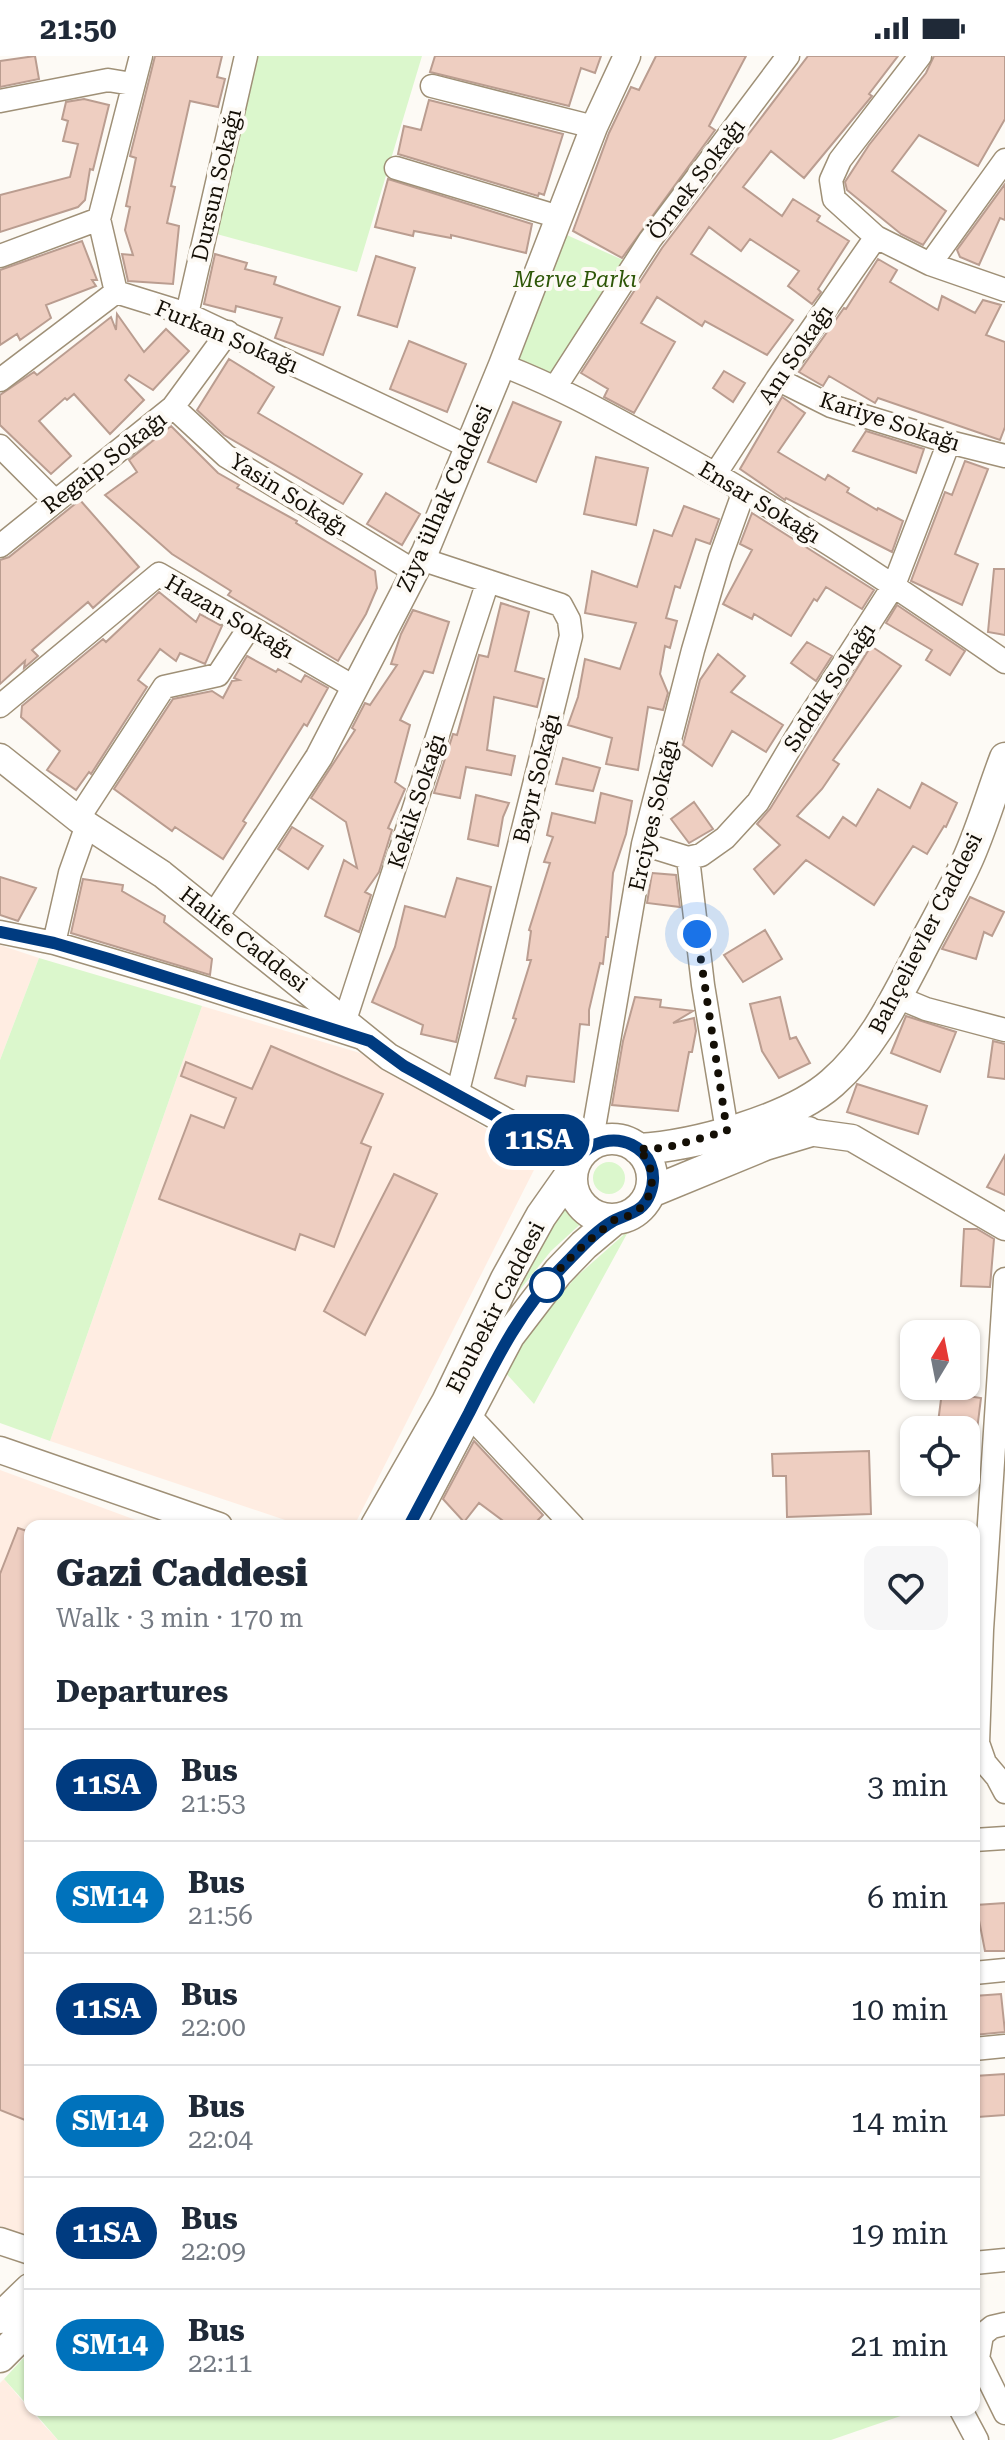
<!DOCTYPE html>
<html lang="en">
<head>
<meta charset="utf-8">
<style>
  body { margin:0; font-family:"Roboto Serif",serif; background:#f6f6f7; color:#1f2937; height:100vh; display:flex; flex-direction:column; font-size:30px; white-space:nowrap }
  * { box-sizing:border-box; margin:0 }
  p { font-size:26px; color:#747a83 }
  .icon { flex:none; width:44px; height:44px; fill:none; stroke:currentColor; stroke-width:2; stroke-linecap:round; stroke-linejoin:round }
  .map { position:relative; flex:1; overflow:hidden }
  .drawer { position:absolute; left:24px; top:1464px; width:956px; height:896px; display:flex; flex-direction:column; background:#fff; border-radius:16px; box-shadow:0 2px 6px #0004 }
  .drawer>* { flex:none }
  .badge { padding:0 16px; border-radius:26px; font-size:28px; line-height:52px }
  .needle { width:52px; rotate:10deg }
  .controls { position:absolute; left:900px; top:1264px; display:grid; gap:16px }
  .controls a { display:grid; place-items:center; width:80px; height:80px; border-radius:16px; background:#fff; box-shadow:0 2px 6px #0004; font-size:40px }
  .you { position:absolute; width:40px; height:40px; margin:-20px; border:6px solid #fff; border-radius:50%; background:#1a73e8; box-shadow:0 0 0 12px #1a73e833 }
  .map>.badge { position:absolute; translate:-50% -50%; box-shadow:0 0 0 4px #fff }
  h2 { padding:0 32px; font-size:30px; line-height:72px }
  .round { display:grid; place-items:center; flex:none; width:84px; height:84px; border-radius:16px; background:#f6f6f7 }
  .head { display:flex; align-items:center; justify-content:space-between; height:136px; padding:0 32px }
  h1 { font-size:38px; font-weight:800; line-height:60px }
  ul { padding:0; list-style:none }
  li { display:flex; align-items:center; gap:24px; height:112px; padding:0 32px; border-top:2px solid #e0e1e3 }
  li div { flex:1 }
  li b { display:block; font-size:30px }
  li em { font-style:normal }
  li .badge { min-width:88px; font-weight:700; text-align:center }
  .status { display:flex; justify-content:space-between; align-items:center; height:56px; padding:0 40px; background:#fff; direction:ltr }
  .status svg { height:22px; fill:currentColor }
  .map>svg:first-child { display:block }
  .industrial { fill:#ffede2 }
  .green { fill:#dbf7cc }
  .building { fill:#eecec1; stroke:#ba9d90; stroke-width:2 }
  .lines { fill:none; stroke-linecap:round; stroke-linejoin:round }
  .minor-casing { stroke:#9f9077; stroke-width:25 }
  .tertiary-casing { stroke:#9f9077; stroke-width:29 }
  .secondary-casing { stroke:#9f9077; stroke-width:33 }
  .minor { stroke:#fff; stroke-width:22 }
  .tertiary { stroke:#fff; stroke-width:26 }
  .secondary { stroke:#fff; stroke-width:30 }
  .line-casing { stroke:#fff; stroke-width:18 }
  .line { stroke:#003b80; stroke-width:12 }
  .walk { stroke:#140f06; stroke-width:8; stroke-dasharray:0 14.4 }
  .stop-dot { fill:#fff; stroke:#003b80; stroke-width:4 }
  .labels { text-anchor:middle; stroke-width:8; stroke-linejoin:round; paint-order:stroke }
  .street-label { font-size:22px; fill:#140f06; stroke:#fdfaf5 }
  .park-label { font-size:22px; font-style:italic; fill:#2d5607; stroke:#fdfaf5 }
</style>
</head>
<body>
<div class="status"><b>21:50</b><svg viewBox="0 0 49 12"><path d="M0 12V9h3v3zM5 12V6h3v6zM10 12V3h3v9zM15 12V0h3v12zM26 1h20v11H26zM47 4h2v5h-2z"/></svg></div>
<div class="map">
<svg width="1005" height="2384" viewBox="0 0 1005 2384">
  <rect width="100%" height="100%" fill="#fdfaf5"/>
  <path class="industrial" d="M0,889L39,902L0,1004Z
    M202,950L360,997L539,1104L354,1470H303L50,1385Z
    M0,1414L152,1470H30V2181L0,2170Z
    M4,2323L30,2354L58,2384H0V2327Z"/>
  <path class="green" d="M256,0H422L357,216L213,177Z
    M560,176L623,204L551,318L514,300Z
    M39,902L202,950L50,1385L0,1367V1004Z
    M593 1122a16 16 0 1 1 32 0a16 16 0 1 1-32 0Z
    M563,1138L586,1163L551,1195L507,1250Z
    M629,1174L534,1348L503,1314L534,1270L576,1221Z
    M30,2295V2352L4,2323Z
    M32,2354H918L831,2384H58Z"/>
  <path class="building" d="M35,0L39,23L0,31V5Z
    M155,0H222L217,21L225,23L218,51L190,45L171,130L175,131L167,167L179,170L173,228L128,225L122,198L133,199L125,174L130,151L126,150L136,102L130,100Z
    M435,0H601L595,17L581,12L569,50L430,16Z
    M656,0H746L709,70L715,74L622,202L573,175L609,77L631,31L639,34Z
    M808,0H898L869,38L872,40L804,122L771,95L743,131L782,160L793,143L820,160L817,165L849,185L818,233L821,236L812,248L788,230L799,215L750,183L741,195L709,171L691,198L793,264L767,299L705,265L702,270L657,241L641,267L675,286L634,357L604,341L608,333L581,317L662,192Z
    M934,0H1005V63L978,110L919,79L892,115L946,155L923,189L901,178L847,134L845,126L869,89L926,17Z
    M84,43L109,49L93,114L90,113L85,144L78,151L0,176V139L70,121L78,88L63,85L68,65L62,63L66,46Z
    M429,44L563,78L544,139L539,137L538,140L398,98L404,70L421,74Z
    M388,123L532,168L526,197L451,179V182L414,175L413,180L375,171Z
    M1005,128V164L1000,162L979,209L960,201L957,194Z
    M82,185L97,224H92L96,230L46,249L51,262L20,284L17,278L0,289V214Z
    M215,198L247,207L245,213L276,221L274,228L340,251L323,299L275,282L282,262L236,250L235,256L204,248Z
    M376,200L415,212L397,271L358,259Z
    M878,203L897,214L890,226L938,254L942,240L975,257L983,244L1001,249L986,279L1005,286V371L1000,384L878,342L875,347L829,320L823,330L799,316L844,252L846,253Z
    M117,258L144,296L166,273L189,295L153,334L129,319L125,324L144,344L110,378L74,338L67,344L65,342L39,365L71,400L51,418L0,369V339L34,316L37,319L111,261L116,274Z
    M409,285L466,308L447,356L390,333Z
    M229,303L274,331L258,357L362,418L343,448L224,379L197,354Z
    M724,315L745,327L733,346L713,332Z
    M782,341L805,357L778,396L825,424L828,419L849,432L847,436L877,454L878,452L903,465L892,496L786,442L785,444L740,413Z
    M513,346L561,366L536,426L488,406Z
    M171,370L218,417L239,429L237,432L297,465L296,467L375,515L377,532L366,558L338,605L228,539L231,535L172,498L105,439L137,416L129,404Z
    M866,375L924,393L916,417L853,395Z
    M596,401L648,412L636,469L584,458Z
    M965,405L988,413L955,498L978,508L962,549L911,525L945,436L952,439Z
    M386,437L420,458L402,489L367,468Z
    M80,444L139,511L93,552L88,546L32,594L38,600L24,612L25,605L0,628V504L9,501Z
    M684,450L719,463L710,488L696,483L680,532L675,530L666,562L677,565L670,592L665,590L660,618L668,637L663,654L648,651L638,714L606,708L612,682L568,669L578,641L585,603L620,613L636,567L585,557L592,515L637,531L654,474L672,480Z
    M752,457L874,534L862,553L826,531L817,545L814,543L791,580L754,558L752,563L723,548L752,494L740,488Z
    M994,513H1005V579L988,576Z
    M159,536L196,566L200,558L222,570L205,608L180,597L176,605L160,593L138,624L147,631L91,718L89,716L76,734L47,714L60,695L21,661L22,650L103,583L106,586Z
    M501,547L529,556L515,615L544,623L537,651L494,641L487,694L515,700L511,719L466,711L460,742L434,737L453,678L457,679L479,599L488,601Z
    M897,549L965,595L950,619L926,604L932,594L886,567Z
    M413,554L449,566L433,617L424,615L400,664L410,669L395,726L405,733L388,772L392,774L379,816L365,836L371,839L359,876L325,860L344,804L357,812L346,766L311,742L355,674L352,672L365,647L370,649L397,609L391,608L401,578Z
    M807,586L832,600L816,625L791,607Z
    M871,590L901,610L833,704L839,708L822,733L797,760L829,782L843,761L856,770L878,733L910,752L922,727L957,747L946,771L944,770L927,798L913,790L874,849L806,804L774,838L754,813L780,789L757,768L770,753Z
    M718,598L745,620L731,636L783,669L766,696L732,675L712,710L683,689L700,624Z
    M247,600L276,616L278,613L301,626L305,619L328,632L307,670L304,668L259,740L243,765L246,767L223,803L175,771L172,775L114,733L173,643L212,635L223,642L232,625L239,624L234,622Z
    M563,702L600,712L593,735L556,728Z
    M601,737L632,745L626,778L613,817L608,881H606L603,908L600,907L589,954V969L580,968L574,1026L527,1020L525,1030L495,1022L516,963L513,962L531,904H527L531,875L529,874L550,807L544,806L553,781L547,779L552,757L595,767Z
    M476,739L509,747L503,761L498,790L468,783Z
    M694,746L713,773L689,787L671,763Z
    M292,771L323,790L308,813L278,793Z
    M652,817L676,819L680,851L647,847Z
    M0,821L36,832L18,865L0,859Z
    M457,822L491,831L456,986L421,978L423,969L372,946L395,891L405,850L445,861Z
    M83,823L123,829L122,835L165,860L164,866L212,903L210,919L71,877Z
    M970,841L1004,856L992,880L984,876L976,903L942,893Z
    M765,874L782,903L743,926L724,899Z
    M635,941L661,944L660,951L693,955L673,967L694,962L696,975L692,996H689L678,1055L612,1049L623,985Z
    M780,941L790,983L796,981L810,1007L779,1022L762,995L750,948Z
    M906,960L956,976L940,1016L891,997Z
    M993,985L1005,988V1023L988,1021Z
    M271,990L383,1038L361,1087L371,1091L334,1191L300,1178L295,1194L159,1143L191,1059L224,1072L236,1042L181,1020L186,1006L252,1033Z
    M857,1028L927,1050L918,1078L847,1056Z
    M1005,1099V1139L987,1131Z
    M394,1118L437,1138L365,1279L324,1255Z
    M964,1173H977L994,1183L990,1231L961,1230Z
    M942,1336L981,1342L977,1374H937Z
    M474,1385L543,1459L532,1470H510L479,1447L464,1466L443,1443Z
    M869,1395L871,1458L787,1461L786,1420H773L772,1398Z
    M18,1472L30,1476V2066L0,2054V1518Z
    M1005,1847V1895H985L976,1849Z
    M1001,1938L1005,1976L974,1979V1940Z
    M1005,2018V2059L978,2061L975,2020Z"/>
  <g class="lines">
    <g class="minor-casing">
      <path id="minor" d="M141,0L99,163L116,236L187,258L469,391
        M920,0L840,104L831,124L834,143L876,181L930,208L1005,234
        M432,30L594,71
        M0,45L108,24L132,28
        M396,112L559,161
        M0,200L99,163
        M930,208L1005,104
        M187,258L246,0
        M502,309C559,331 607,358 660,387C780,453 893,528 1005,606
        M777,323L831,350L949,386L1005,400
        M0,324L116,236
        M556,330L650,184L788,0
        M173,351L226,400L414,515
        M0,390L55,445
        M716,417L777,323L876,181
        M0,490L173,351L228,276
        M421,503L561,549L569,564L571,580L457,1039
        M0,650L159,518L354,631
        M78,763L164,631L218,619L249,572
        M643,788L688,802L701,799L725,782L758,746L797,680L894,529L949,386
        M688,802L703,929L727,1075
        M0,876L54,887L190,927L359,981
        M54,887L70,817L87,769
        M897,941L926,953L1005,974
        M345,964L488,525
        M591,1089L643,788L693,594L720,502L744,435
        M1005,1223L982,1574L978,1687L985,1707L997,1721L1005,1736
        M468,1358L573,1470
        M974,1784L1005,1782
        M974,1917L1005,1914
        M974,1993L1005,1990
        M974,2207L1005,2204
        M1005,2268L992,2271L982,2279L978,2302L1005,2357
        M961,2354L977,2384"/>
    </g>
    <g class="tertiary-casing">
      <path id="tertiary" d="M0,701L78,763L162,818L389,1001L576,1104
        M215,860L319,701L425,496L502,309L594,71L627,0
        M808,1076L852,1082L1005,1171
        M0,1394L219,1470
        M0,2185L30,2195"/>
    </g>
    <g class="secondary-casing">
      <path id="secondary" d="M572 1123a40 40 0 1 1 80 0a40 40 0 1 1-80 0Z
        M638,1093C693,1090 790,1064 832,1027C871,993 893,948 917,902C933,870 952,838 967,805C982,772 992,736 1005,702
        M651,1136L765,1089L808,1076
        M376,1470L447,1346L506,1223L541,1160L572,1116
        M409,1470L509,1280L558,1216L584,1189L615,1163
        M0,2262L30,2233
        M0,2301L30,2271"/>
    </g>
    <use href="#minor" class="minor"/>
    <use href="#tertiary" class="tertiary"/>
    <use href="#secondary" class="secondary"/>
  </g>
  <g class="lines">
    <g class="line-casing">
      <path id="line" d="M0,876L54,887L109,903L370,985L404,1010L576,1104C609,1063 667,1093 650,1138C643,1157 628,1157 613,1165C594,1176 578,1195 563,1210C521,1252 495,1305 469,1357C449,1395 429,1432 409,1470"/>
    </g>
    <use href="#line" class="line"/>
    <path class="walk" d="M547,1229L544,1231C560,1212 577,1194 597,1178C603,1174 610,1166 616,1163C622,1161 628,1161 634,1157C656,1143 658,1111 638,1093L665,1092L727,1075L697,878"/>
  </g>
  <circle class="stop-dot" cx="547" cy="1229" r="16"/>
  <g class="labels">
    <g class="street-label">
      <text transform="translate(696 123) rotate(-53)" y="8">Örnek Sokağı</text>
      <text transform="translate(216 129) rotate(-77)" y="8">Dursun Sokağı</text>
      <text transform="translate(227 280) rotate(23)" y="8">Furkan Sokağı</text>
      <text transform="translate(795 298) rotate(-56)" y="8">Anı Sokağı</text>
      <text transform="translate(890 365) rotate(18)" y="8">Kariye Sokağı</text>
      <text transform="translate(104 406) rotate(-38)" y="8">Regaip Sokağı</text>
      <text transform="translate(289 438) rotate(32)" y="8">Yasin Sokağı</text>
      <text transform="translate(444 442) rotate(-66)" y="8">Ziya ülhak Caddesi</text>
      <text transform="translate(760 446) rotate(31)" y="8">Ensar Sokağı</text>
      <text transform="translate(230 560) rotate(30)" y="8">Hazan Sokağı</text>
      <text transform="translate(829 631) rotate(-57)" y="8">Sıddık Sokağı</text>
      <text transform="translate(536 722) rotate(-76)" y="8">Bayır Sokağı</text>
      <text transform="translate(416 745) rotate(-72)" y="8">Kekik Sokağı</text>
      <text transform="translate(653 759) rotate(-77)" y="8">Erciyes Sokağı</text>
      <text transform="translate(925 877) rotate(-63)" y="8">Bahçelievler Caddesi</text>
      <text transform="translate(244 883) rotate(38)" y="8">Halife Caddesi</text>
      <text transform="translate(495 1251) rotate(-63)" y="8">Ebubekir Caddesi</text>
    </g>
    <g class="park-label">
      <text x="575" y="231">Merve Parkı</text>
    </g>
  </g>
</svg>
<div class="controls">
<a><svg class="needle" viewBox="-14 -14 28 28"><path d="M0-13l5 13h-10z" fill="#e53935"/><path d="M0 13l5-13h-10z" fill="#747a83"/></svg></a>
<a><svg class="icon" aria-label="locate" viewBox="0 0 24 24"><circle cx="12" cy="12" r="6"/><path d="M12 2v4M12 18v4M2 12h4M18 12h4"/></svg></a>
</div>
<div class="you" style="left:697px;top:878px"></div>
<b class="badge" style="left:539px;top:1084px;background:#003b80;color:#fff">11SA</b>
<section class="drawer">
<div class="head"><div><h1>Gazi Caddesi</h1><p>Walk · 3 min · 170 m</p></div><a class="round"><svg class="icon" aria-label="heart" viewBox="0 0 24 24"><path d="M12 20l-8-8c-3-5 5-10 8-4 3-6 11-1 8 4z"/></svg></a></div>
<h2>Departures</h2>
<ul>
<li><span class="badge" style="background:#003b80;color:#fff">11SA</span><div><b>Bus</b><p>21:53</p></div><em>3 min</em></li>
<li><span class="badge" style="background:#0072bc;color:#fff">SM14</span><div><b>Bus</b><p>21:56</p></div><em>6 min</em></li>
<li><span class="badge" style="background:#003b80;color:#fff">11SA</span><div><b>Bus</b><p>22:00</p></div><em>10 min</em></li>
<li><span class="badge" style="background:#0072bc;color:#fff">SM14</span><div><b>Bus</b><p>22:04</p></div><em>14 min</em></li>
<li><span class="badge" style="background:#003b80;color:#fff">11SA</span><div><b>Bus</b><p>22:09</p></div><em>19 min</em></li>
<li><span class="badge" style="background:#0072bc;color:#fff">SM14</span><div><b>Bus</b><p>22:11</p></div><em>21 min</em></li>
</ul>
</section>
</div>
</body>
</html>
